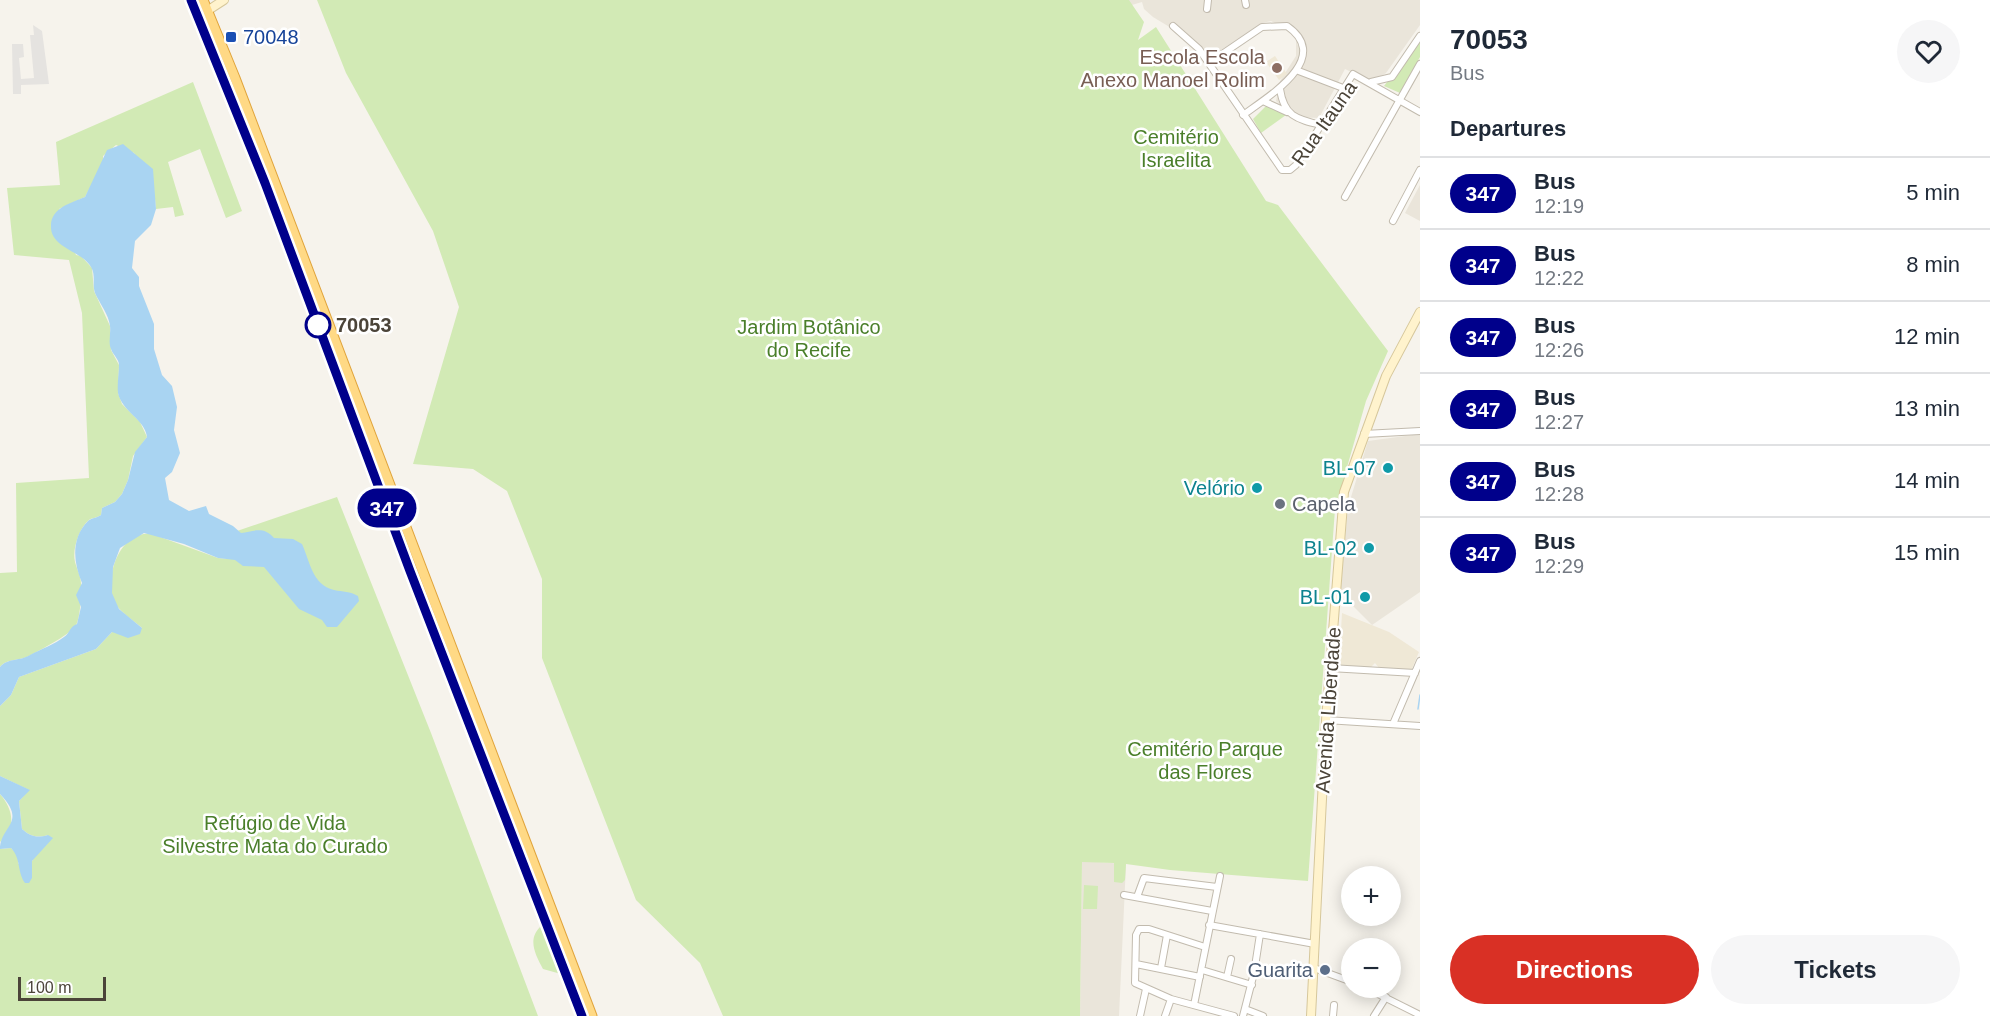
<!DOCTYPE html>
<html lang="en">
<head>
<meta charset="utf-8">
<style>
  body { margin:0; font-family:Arial,sans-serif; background:#f6f6f7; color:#1f2937; height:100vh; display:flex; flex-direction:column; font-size:22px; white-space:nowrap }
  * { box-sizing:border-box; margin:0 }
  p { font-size:20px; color:#747a83 }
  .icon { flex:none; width:33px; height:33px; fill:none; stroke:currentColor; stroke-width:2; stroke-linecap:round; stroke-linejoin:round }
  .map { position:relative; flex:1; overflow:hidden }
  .details { display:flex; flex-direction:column; background:#fff; width:570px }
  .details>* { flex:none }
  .badge { padding:0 12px; border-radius:20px; font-size:21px; line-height:39px }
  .fabs { position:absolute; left:1341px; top:866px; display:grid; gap:12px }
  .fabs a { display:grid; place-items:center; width:60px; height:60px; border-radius:50%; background:#fff; box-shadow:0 3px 15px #0003; font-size:30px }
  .scale { position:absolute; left:18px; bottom:15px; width:88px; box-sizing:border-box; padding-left:6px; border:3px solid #4b4439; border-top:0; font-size:16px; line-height:21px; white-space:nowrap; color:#4b4439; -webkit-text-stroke:4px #fff; paint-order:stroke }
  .map>.badge { position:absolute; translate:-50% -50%; box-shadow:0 0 0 3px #fff }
  h2 { padding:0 30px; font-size:22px; line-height:54px }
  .round { display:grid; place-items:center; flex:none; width:63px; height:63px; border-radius:32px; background:#f6f6f7 }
  .head { display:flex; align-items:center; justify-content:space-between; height:102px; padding:0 30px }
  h1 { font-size:28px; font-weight:800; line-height:45px }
  .cta { display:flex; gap:12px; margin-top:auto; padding:12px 30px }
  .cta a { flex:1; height:69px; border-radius:36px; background:#d93025; color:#fff; font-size:24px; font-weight:800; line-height:69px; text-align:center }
  .cta a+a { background:#f6f6f7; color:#1f2937 }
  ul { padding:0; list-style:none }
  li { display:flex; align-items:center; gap:18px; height:72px; padding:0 30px; border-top:2px solid #e0e1e3 }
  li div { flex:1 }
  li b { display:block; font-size:22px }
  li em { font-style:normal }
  li .badge { min-width:66px; font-weight:700; text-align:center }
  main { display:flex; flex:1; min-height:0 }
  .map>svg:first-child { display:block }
  .residential { fill:#eae5da }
  .education { fill:#efe8d6 }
  .green { fill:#d2eab5 }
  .parking { fill:#e5e3e0 }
  .water { fill:#a9d4f2 }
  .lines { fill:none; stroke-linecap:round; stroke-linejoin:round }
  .stream { stroke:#a9d4f2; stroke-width:1.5 }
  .minor-casing { stroke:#c2bbae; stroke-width:8 }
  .secondary-casing { stroke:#d6c79b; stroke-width:10 }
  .trunk-casing { stroke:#e0a43c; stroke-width:11 }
  .minor { stroke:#fff; stroke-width:6 }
  .secondary { stroke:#fff3cd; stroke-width:8 }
  .trunk { stroke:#ffd985; stroke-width:9 }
  .line-casing { stroke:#fff; stroke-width:14 }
  .line { stroke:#00008b; stroke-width:9 }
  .transit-dot { fill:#1a4fb4; stroke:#fff; stroke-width:2 }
  .education-dot { fill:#8d6e63; stroke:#fff; stroke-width:2 }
  .stop-dot { fill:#fff; stroke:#00008b; stroke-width:3 }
  .culture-dot { fill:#0f9aa8; stroke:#fff; stroke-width:2 }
  .worship-dot { fill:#6b7280; stroke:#fff; stroke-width:2 }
  .service-dot { fill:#5c6f8a; stroke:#fff; stroke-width:2 }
  .labels { text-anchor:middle; stroke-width:5; stroke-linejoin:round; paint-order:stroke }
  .transit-label { font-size:20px; fill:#164399; stroke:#fff; text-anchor:start }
  .education-label { font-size:20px; fill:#785e54; stroke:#fff; text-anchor:end }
  .street-label { font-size:20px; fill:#4b4439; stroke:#fff }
  .park-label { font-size:20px; fill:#4a7f2a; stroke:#fff }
  .stop-label { font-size:20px; font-weight:bold; fill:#4b4439; stroke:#fff; text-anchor:start }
  .culture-label { font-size:20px; fill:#0d838f; stroke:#fff; text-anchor:end }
  .worship-label { font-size:20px; fill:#5b616d; stroke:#fff; text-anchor:start }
  .service-label { font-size:20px; fill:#4e5e75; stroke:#fff; text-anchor:end }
</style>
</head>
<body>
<main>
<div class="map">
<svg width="1420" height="1016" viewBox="0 0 1420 1016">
  <rect width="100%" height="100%" fill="#f6f3ec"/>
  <path class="residential" d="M1108,0H1420V25L1386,73L1376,79V84L1345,69L1319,118L1293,117L1276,101L1280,81L1296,56V40L1289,30L1271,21L1262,23L1204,61L1191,40L1153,17L1144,9L1142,2L1118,9Z
    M1420,185V221L1405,213Z
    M1420,434V592L1372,625L1340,593L1348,507L1368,441Z
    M1082,861L1126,864L1119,1016H1080Z"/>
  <path class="education" d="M1275,56L1287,74L1279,80L1266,62Z
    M1342,613L1389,632L1419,652L1411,671L1379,668L1375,663L1370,668L1339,665Z"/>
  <path class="green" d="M317,0H1129L1144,22L1138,40L1156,27L1266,201L1278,205L1388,351L1366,401L1335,509L1308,881L1170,870L1126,864L1125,880L1122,883L1114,882V863L1082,862L1080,1016H723L700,963L636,900L542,658V579L507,491L473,469L413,464L459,307L433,231L346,73Z
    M1420,39V57L1400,93L1384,86Z
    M193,82L242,211L226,218L200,149L168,162L184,215L175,217L173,207L156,209L155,199L134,153L116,145L103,156V163L85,197L59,209L76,255L81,256L92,268L94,291L110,326L111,350L119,365L118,393L122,404L140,422L147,437L133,456L128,480L122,494L115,502L102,508L101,515C97,518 91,518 89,520C79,528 72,550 75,562C77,569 81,577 81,584C82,594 80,615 77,623C74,633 40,650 29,656C20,661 7,658 0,667V573L17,572L16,483L89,478L82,313L69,260L14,255L7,188L60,185L56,142Z
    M1267,105L1286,115L1261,133L1253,119Z
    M337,497L431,733L538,1016H0V849L11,848L18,855V863L32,878V861L48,835C37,838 31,837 22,829L19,801L29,790L0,776V706L11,695L19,677L96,649L112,632L142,628C134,621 123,614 117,606C101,584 118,529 152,534L218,558L230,559L237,531Z
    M0,794C13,809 17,828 0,842Z
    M1084,885L1098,886L1097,909H1083Z
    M541,926L561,974L543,969C535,954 527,939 541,926Z"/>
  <path class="parking" d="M33,25L42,31L49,84L21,85V94H13L12,44H23L24,57L19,58L21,79L34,78L30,35H34Z"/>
  <path class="water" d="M123,144L153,169L156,209L151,225L135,241L132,268L139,277V286L154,324V349L162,375L172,386L177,407L174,430L180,453L172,472L165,478L169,500L189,511L206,506L209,514L233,526L241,533C254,531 264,526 274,538L293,539L302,544C310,561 312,585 334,590C343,592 350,591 358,596L359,601L337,627H327L322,620L299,609L264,567L243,566L235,560L218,558L184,544L144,533L120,548L113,567L112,593L119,609L142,628L140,634L128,638L112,632L96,649L19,677L11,695L0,706V667C7,658 21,661 30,655C41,649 55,644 64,637C70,633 69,627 77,624L81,607L76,595L82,583C73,562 71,538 88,521C91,518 97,518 101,515L102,508L115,502L122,494L128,480L135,452L147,437C145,419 122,412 118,393C117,383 119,374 119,365C119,359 113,355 111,349C108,342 111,334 110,326C109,315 100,304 95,293C92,285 96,275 91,267C82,251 51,248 51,227C50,208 71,203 85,197L107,150Z
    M0,776L30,790L19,801L22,829C31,837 37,838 48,835L53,838L32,861V878L29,883H25C17,872 21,858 11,848L0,849C0,826 28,823 0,794Z"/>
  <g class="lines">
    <path class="stream" d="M1418,709L1420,695"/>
    <g class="minor-casing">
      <path id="minor" d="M1245,0L1246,5
        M1207,9L1208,0
        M1173,26L1199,49L1282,170H1290L1296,165L1353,74L1420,112
        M1209,63L1262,27L1287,26C1333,58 1269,96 1243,115
        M1296,70L1343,88
        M1371,82L1392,77L1420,36
        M1280,89C1284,116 1296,119 1321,125
        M1263,101L1287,112
        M1345,197L1420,64
        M1393,221L1420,170
        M1364,434L1420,431
        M1330,668L1415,673
        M1326,720L1420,726
        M1393,724L1420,661
        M1124,895L1212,911
        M1137,897L1144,878L1217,887
        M1209,925L1315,944
        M1205,947L1149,929H1139L1136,935L1135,983L1171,999L1234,1016
        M1136,964L1200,977
        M1161,968L1167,935
        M1314,968L1352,982
        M1202,970L1252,985
        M1227,977L1231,959
        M1364,987L1420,1015
        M1194,1005L1220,876
        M1245,1009L1263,1016
        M1140,1016L1146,989
        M1165,1016L1171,999
        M1243,1016L1254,973L1260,934
        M1333,1016L1334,1005
        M1374,1016L1386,997"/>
    </g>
    <g class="secondary-casing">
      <path id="secondary" d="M207,11L224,0
        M1311,1016L1326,720L1344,492L1386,376L1420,312"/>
    </g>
    <g class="trunk-casing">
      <path id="trunk" d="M191,0L265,183L410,571L582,1016
        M203,0L235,78L592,1016"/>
    </g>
    <use href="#minor" class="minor"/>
    <use href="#secondary" class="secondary"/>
    <use href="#trunk" class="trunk"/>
  </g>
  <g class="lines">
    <g class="line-casing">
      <path id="line" d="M191,0L265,183L410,571L582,1016"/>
    </g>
    <use href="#line" class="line"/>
  </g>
  <rect class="transit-dot" x="225" y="31" width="12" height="12" rx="3"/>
  <circle class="education-dot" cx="1277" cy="68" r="6"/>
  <circle class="stop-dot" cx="318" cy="325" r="12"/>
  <g class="culture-dot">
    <circle cx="1388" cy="468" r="6"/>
    <circle cx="1257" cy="488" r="6"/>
    <circle cx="1369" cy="548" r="6"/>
    <circle cx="1365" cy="597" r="6"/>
  </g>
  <circle class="worship-dot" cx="1280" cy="504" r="6"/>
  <circle class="service-dot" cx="1325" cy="970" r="6"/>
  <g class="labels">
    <g class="transit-label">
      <text x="243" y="44">70048</text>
    </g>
    <g class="education-label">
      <text x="1265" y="64">Escola Escola<tspan x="1265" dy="23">Anexo Manoel Rolim</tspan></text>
    </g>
    <g class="street-label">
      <text transform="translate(1324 123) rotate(-55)" y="7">Rua Itauna</text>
      <text transform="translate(1328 710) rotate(-86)" y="7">Avenida Liberdade</text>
    </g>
    <g class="park-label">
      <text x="1176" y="144">Cemitério<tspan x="1176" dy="23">Israelita</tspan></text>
      <text x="809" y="334">Jardim Botânico<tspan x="809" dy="23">do Recife</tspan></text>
      <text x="1205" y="756">Cemitério Parque<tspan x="1205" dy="23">das Flores</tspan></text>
      <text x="275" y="830">Refúgio de Vida<tspan x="275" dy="23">Silvestre Mata do Curado</tspan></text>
    </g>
    <g class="stop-label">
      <text x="336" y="332">70053</text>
    </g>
    <g class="culture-label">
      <text x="1376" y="475">BL-07</text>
      <text x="1245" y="495">Velório</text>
      <text x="1357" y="555">BL-02</text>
      <text x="1353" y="604">BL-01</text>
    </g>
    <g class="worship-label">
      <text x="1292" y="511">Capela</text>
    </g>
    <g class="service-label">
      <text x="1313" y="977">Guarita</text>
    </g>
  </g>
</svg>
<div class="fabs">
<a>+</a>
<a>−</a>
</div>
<div class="scale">100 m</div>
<b class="badge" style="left:387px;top:508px;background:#00008b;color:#fff">347</b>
</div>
<section class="details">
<div class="head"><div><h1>70053</h1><p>Bus</p></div><a class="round"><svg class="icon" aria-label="heart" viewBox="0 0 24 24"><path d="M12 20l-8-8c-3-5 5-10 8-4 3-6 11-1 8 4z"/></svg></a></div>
<h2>Departures</h2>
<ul>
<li><span class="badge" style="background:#00008b;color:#fff">347</span><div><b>Bus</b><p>12:19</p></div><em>5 min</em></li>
<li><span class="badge" style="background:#00008b;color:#fff">347</span><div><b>Bus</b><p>12:22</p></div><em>8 min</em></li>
<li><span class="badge" style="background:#00008b;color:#fff">347</span><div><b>Bus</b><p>12:26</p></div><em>12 min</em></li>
<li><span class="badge" style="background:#00008b;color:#fff">347</span><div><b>Bus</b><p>12:27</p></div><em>13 min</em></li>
<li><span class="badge" style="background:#00008b;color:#fff">347</span><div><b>Bus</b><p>12:28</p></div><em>14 min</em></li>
<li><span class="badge" style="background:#00008b;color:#fff">347</span><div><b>Bus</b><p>12:29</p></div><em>15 min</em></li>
</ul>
<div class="cta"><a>Directions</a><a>Tickets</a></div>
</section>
</main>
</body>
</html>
